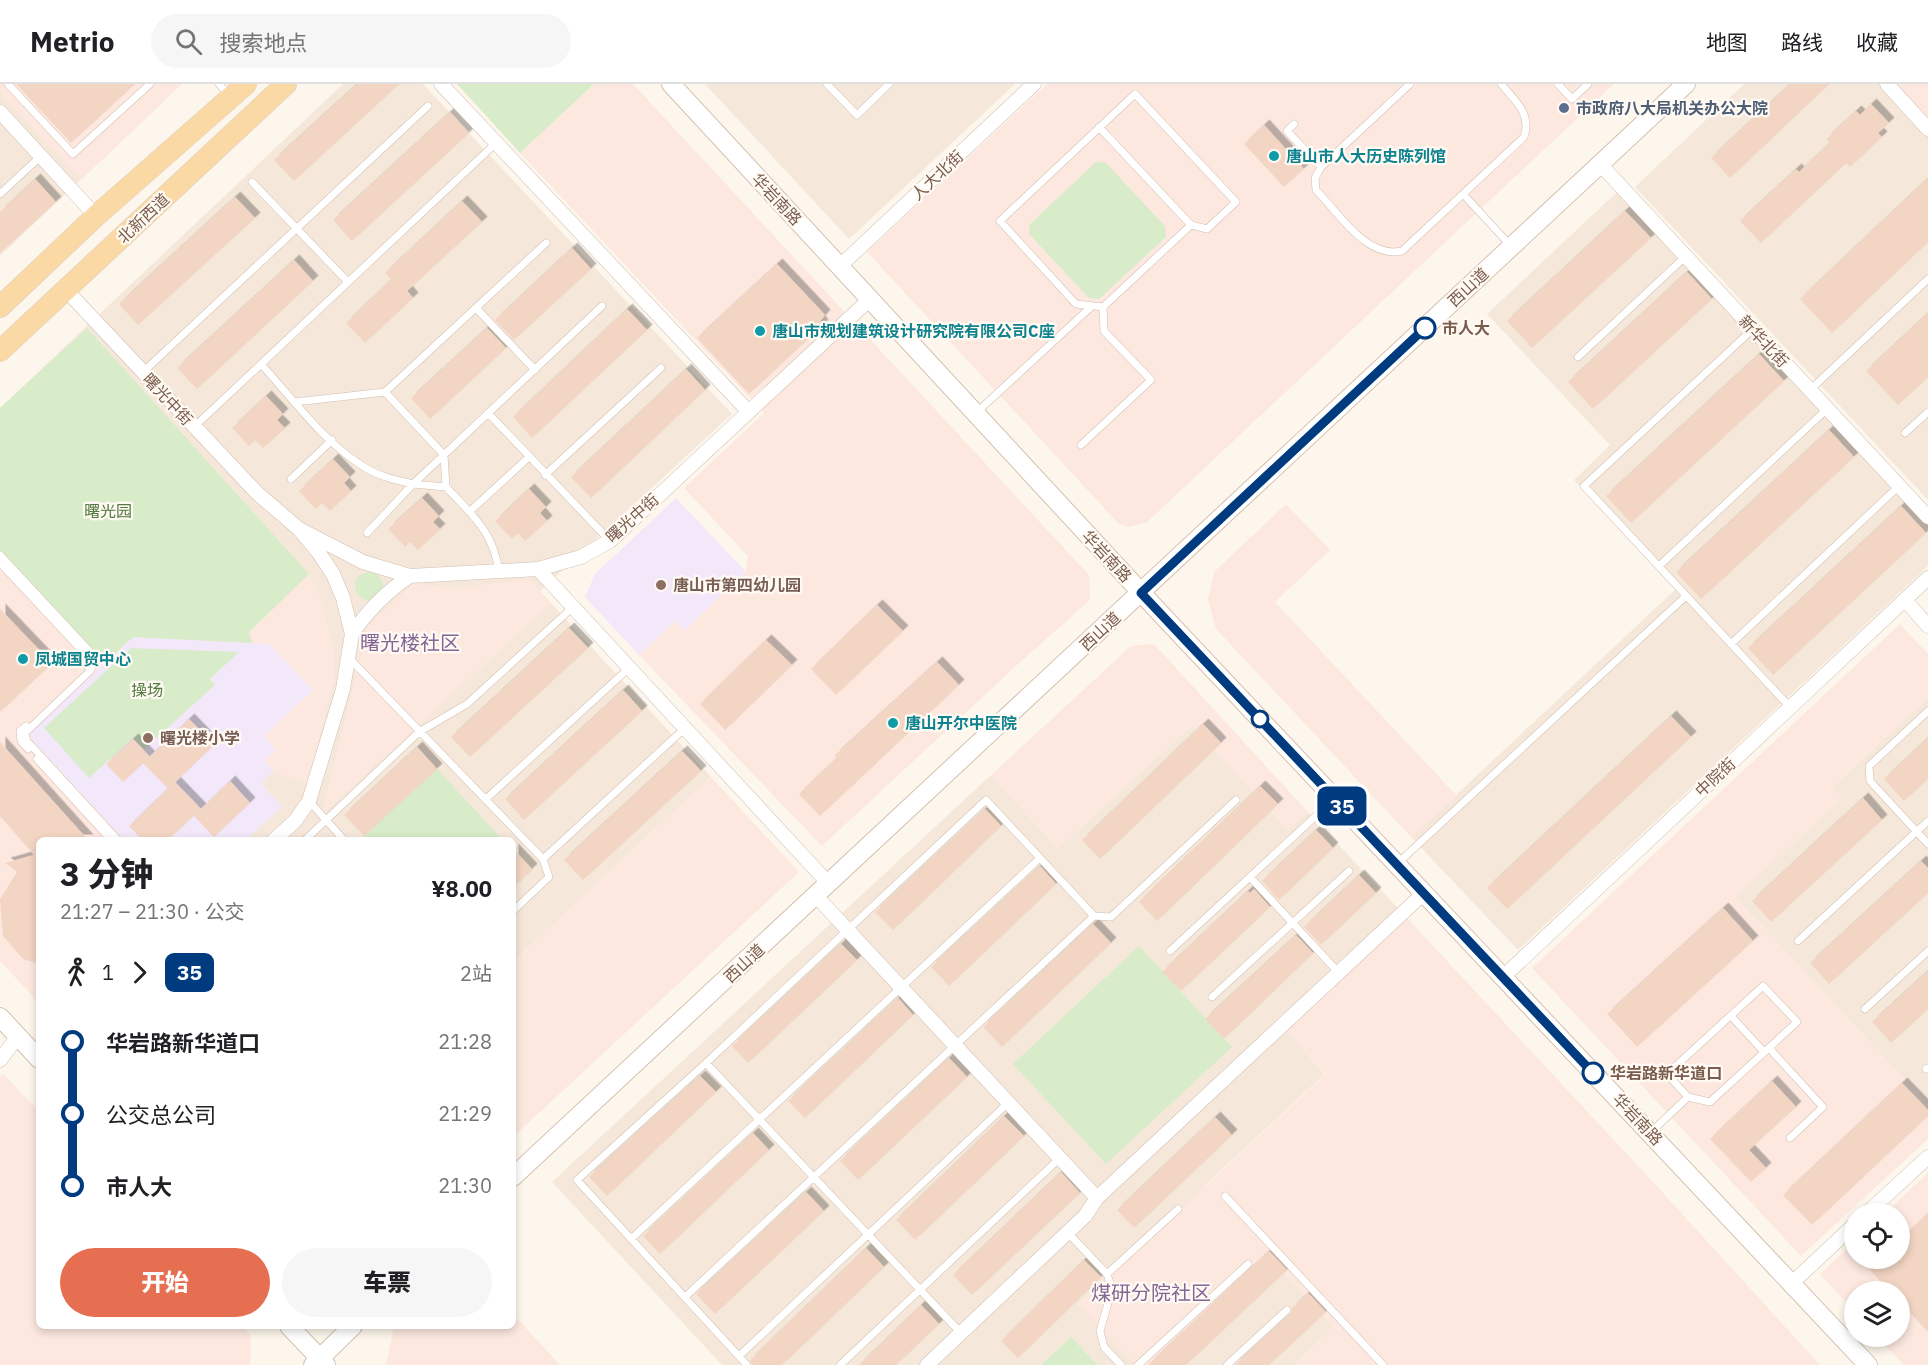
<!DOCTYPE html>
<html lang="zh">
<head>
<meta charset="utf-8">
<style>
  body { margin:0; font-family:"IBM Plex Sans","Noto Sans SC",sans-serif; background:#f6f6f6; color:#202124; height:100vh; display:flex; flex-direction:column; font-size:22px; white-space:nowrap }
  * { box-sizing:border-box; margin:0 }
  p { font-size:20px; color:#757577 }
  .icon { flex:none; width:33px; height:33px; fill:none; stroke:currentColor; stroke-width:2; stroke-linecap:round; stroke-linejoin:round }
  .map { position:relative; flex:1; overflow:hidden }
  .drawer { position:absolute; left:36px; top:753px; width:480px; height:492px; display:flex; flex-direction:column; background:#fff; border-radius:9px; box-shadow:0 3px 9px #0003 }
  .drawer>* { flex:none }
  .badge { padding:0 12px; border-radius:9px; font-size:21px; line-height:39px }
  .tools { position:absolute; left:1844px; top:1119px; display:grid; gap:12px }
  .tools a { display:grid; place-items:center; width:66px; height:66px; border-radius:50%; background:#fff; box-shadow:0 3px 9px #0003; font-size:30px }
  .map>.badge { position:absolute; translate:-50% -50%; box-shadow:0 0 0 3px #fff }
  .legs { display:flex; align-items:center; gap:9px; height:66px; padding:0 24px; font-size:20px }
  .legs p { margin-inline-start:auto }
  .summary { display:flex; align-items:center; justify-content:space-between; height:102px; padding:0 24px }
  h1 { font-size:33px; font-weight:800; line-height:45px }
  .primary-button { display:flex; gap:12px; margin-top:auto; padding:12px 24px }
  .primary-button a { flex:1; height:69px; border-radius:36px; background:#e76f51; color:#fff; font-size:24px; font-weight:800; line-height:69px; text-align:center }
  .primary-button a+a { background:#f6f6f6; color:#202124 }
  ul { padding:0 24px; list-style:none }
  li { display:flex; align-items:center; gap:21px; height:72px; font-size:22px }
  li i { display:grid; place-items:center; width:9px; height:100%; margin:0 8px; background:currentColor }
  li i::after { content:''; width:15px; height:15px; margin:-8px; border:4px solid; border-radius:50%; background:#fff }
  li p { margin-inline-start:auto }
  li:first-child i { background:linear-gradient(#0000 50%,currentColor 0) }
  li:last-child i { background:linear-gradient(currentColor 50%,#0000 0) }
  header { display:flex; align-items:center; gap:36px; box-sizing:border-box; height:84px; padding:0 30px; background:#fff; border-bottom:2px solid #e0e0e0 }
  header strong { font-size:28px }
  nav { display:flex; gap:33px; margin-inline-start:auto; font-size:21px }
  .search { width:420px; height:54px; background:#f6f6f6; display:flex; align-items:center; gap:15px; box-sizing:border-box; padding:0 21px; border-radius:33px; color:#757577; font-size:22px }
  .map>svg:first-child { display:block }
  .residential { fill:#f5e8da }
  .commercial { fill:#fde8e0 }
  .education { fill:#f3e8fa }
  .green { fill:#d8ecc9 }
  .building { fill:#f3d5c3; filter:url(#shadow) }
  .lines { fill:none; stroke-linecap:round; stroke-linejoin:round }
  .lane-casing { stroke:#d1beb0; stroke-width:8 }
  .street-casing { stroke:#d1beb0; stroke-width:15 }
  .secondary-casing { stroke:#d6c0b0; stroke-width:20 }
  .primary-casing { stroke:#dad1cd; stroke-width:22 }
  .lane { stroke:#fff; stroke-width:7 }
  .street { stroke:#fff; stroke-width:14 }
  .secondary { stroke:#fff; stroke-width:18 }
  .primary { stroke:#fbd9a5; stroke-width:21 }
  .line-1-casing { stroke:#fff; stroke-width:14 }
  .line-1 { stroke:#003b80; stroke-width:9 }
  .service-dot { fill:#5c6f8a; stroke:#fffaf3; stroke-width:2 }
  .culture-dot { fill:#0f9aa8; stroke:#fffaf3; stroke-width:2 }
  .stop-1-dot { fill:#fff; stroke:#003b80; stroke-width:3 }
  .education-dot { fill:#8d6e63; stroke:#fffaf3; stroke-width:2 }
  .labels { text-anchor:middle; stroke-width:4.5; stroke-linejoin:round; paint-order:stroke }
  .service-label { font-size:16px; font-weight:bold; fill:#4e5e75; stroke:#fffaf3; text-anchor:start }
  .culture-label { font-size:16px; font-weight:bold; fill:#0d838f; stroke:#fffaf3; text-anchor:start }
  .street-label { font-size:16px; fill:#7a5c4d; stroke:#fffaf3 }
  .stop-label { font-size:16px; font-weight:bold; fill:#7a5c4d; stroke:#fffaf3; text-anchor:start }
  .park-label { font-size:16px; fill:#537a41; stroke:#fffaf3 }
  .education-label { font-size:16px; font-weight:bold; fill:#785e54; stroke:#fffaf3; text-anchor:start }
  .quarter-label { font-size:20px; fill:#846695; stroke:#fffaf3 }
</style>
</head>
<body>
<header>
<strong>Metrio</strong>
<div class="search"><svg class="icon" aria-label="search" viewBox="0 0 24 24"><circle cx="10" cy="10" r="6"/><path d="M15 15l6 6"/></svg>搜索地点</div>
<nav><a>地图</a><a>路线</a><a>收藏</a></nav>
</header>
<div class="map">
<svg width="1928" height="1281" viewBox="0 0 1928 1281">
  <defs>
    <filter id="shadow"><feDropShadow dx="5.5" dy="-5.5" stdDeviation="0" flood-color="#0004"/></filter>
  </defs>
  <rect width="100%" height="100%" fill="#fdf6ec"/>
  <path class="residential" d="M0,0H182L0,172Z
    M343,0H423L732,330L540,507L711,693L513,878V756H124L30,649L104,580L0,469V324Z
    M705,0H1015L849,155Z
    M1744,0H1897L1928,33V416L1635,103Z
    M1617,108L1928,442V482L1518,866L1411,753L1676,505L1574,396L1610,361L1487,230Z
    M1928,614V1021L1735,813L1841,714L1832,703Z
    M1192,641L1288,746L1308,728L1407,834L1286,946L1325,990L1204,1102L1334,1243L1294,1281H1098L1071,1253L1041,1281H722L552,1098L991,691L1058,764Z"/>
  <path class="commercial" d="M0,0H182L81,96L0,10Z
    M594,0H633L1089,491L1090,516L1016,582L822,762L639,571L675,537L684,546L746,488L748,472L684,404L764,329L520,69Z
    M1047,0H1614L1146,439L1128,443L1119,440L867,168Z
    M1895,0H1928V36Z
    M1286,420L1330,466L1275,518L1456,711L1411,753L1216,545L1208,516L1214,488Z
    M0,469L104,580L30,649L32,656L124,756H39V919L0,877Z
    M309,490L323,520L334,570V597L307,701L274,687L264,676L275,666L264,653L269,560L252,559L249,548Z
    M529,495L551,519L322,730L368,542L412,500L457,504Z
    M1900,540L1928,570V614L1832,703L1842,714L1735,813L1928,1021V1055L1801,1172L1532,884Z
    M1154,560L1308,728L1288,746L1192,641L1058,764L991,691L1131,562Z
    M711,693L799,788L513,1053V878Z
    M1407,834L1653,1098L1820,1281H1294L1334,1243L1268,1171L1150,1281H1136L1078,1220L1326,990L1286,947Z
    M3,990L39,1027V1242H242L251,1251L250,1281H0V992Z
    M1928,1089V1281H1904L1877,1253L1899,1252V1208H1854V1227L1820,1190L1854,1158V1174H1899V1130L1885,1129Z
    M513,1230L560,1281H386L393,1247L399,1242H513Z"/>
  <path class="education" d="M676,414L746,488L684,547L675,537L639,571L585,513L595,490Z
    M133,553L269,560L313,606L264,652L276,666L264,676L274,687L261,699L282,723L246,756H124L32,656L30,649Z"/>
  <path class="green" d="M457,0H594L520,69Z
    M1096,78L1106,79L1165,142L1166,153L1099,215L1089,214L1029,150L1030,140Z
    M87,244L309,490L249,548L252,559L133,553L104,580L0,469V324Z
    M355 502a14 14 0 1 1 28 0a14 14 0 1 1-28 0Z
    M131,564L239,568L210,595L215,601L144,665L133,654L89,694L44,644Z
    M437,685L503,756H368L364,752Z
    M1139,862L1232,963L1106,1080L1013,980Z
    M1071,1253L1098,1281H1041Z"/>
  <path class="building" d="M16,0H135L71,59Z
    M357,0H399L294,97L274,76Z
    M1790,0H1829L1730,94L1711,74Z
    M1871,20L1889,39L1878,49L1882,53L1850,83L1846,79L1761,159L1740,137L1796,85L1799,88L1830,59L1826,55L1856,27L1860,31Z
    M450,28L469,49L352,157L333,136Z
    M1264,41L1304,85L1284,103L1244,60Z
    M1928,94V158L1832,249L1800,215Z
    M35,95L56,118L0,169V128Z
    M235,113L255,134L138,241L119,220Z
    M462,117L482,138L407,207L413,214L365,259L346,239L391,196L385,189Z
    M1625,127L1651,154L1532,264L1507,237Z
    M572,164L591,185L514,256L495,236Z
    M294,176L313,197L197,305L177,284Z
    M777,180L825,231L820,237L823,241L749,310L697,254Z
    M1687,188L1712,215L1593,325L1568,298Z
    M627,225L647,246L532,354L513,333Z
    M1928,229V293L1898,321L1866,287Z
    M487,244L506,264L430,335L411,314Z
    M1759,270L1784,297L1631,439L1606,412Z
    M686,285L705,306L591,414L571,393Z
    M266,312L283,330L277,336L285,344L263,364L255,356L249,362L232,344Z
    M1829,346L1854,373L1701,515L1676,488Z
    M333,375L350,393L344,399L351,407L330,427L322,419L316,425L299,407Z
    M529,405L546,423L540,429L547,437L525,457L518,449L512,455L495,437Z
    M422,414L439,432L433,438L440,445L418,466L410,458L405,463L388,445Z
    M1901,422L1926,449L1773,591L1748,564Z
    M877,521L903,547L836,611L811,585Z
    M0,525L46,573L48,580L45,586L0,628Z
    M569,544L588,564L470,673L451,653Z
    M766,556L792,581L725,646L700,620Z
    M937,578L959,601L820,732L799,710L836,675L835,671Z
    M623,606L642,627L524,736L505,715Z
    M1671,632L1691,653L1507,825L1487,804Z
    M189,635L214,661L168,705L143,679Z
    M1203,640L1221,659L1100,775L1082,756Z
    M1928,654V695L1904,717L1884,695Z
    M133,655L150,673L123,698L106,680Z
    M0,658L88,756H39V880L23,875L3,852L0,815L17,788L5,779L34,771L0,732Z
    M417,663L437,685L364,752L344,731Z
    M682,667L701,687L583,796L564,776Z
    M230,697L250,719L214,753L194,732Z
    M175,698L201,725L168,756H143L129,742Z
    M1260,702L1278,720L1157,837L1139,818Z
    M1863,714L1882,736L1771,838L1752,817Z
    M985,725L1001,742L893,846L875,828Z
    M1316,746L1333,764L1279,816L1262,797Z
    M513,765L532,785L513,804Z
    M1921,777L1928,784V809L1829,900L1810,879Z
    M1040,782L1056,800L949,902L931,883Z
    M1359,791L1376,809L1321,861L1304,843Z
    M1254,805L1270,823L1181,907L1162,888L1248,807L1250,809Z
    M1723,824L1753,857L1637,963L1607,930Z
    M1093,840L1111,859L1002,963L983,943Z
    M1296,851L1313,869L1224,955L1205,935Z
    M841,860L857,876L748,979L732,962Z
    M1928,887V925L1891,959L1872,938Z
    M898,914L913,931L805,1034L788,1017Z
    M949,974L967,993L858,1096L840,1077Z
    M700,992L716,1008L607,1112L589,1093Z
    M1772,997L1796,1023L1749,1066L1766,1084L1751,1098L1710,1055Z
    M1902,999L1928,1026V1032L1812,1141L1783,1111Z
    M1004,1032L1024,1052L915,1156L896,1136Z
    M1215,1033L1232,1051L1134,1144L1117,1126Z
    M753,1049L769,1066L660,1170L643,1152Z
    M1061,1088L1080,1109L972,1211L953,1191Z
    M806,1108L824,1127L715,1230L696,1210Z
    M1928,1130V1248L1899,1217V1208H1890L1869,1185L1880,1174H1899V1157Z
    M866,1164L884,1183L782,1281H753L750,1276Z
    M1269,1167L1287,1186L1186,1281H1148Z
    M1084,1176L1101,1193L1018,1274L1001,1257Z
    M1308,1209L1326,1228L1269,1281H1235L1291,1230L1292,1224Z
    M921,1221L939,1240L896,1281H859Z"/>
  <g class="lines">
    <g class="lane-casing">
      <path id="lane" d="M8,0L73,70L150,0
        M219,0L229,11
        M827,0L857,31L889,0
        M1410,0L1321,83L1315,94L1316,106C1339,129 1366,175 1402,167L1524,53C1532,30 1515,16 1501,0
        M1558,0L1572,15L1588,0
        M1294,40L1287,47L1321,83
        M1099,43L1191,141L1103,223L1076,220L1000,137L1135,10L1236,118L1207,145L1191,141
        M252,98L348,198
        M0,110L41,72
        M1463,110L1510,161
        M476,224L535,286
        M1753,245L1584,402L1790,623
        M1578,273L1686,172
        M261,280C292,314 322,356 361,381C377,392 395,396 413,400L602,222
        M143,288L428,22
        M1810,306L1928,195
        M295,318L385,308
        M977,328L1092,222
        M489,330L610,457
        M194,343L496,59
        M1905,349L1928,328
        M1081,361L1151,296L1104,247L1103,223
        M545,391L661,284
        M291,395L332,356
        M446,403L444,371L385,308L546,159
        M469,428L529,373
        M367,449L413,400L446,403C473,432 494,448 499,489
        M0,471L94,572L91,586L25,649L27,657L118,756
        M0,479L89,574L87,582
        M1659,482L1827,325
        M1731,560L1899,402
        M350,575L543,775L549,793L513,827
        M1928,627L1869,682L1870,697L1928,760
        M26,642L20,647L21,657L28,665
        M37,675L111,756
        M486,715L629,584
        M309,717L344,756
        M305,756L419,648L467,620L573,523
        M543,775L685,644
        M1397,780L1686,512
        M1250,793L1339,889
        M1798,857L1928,737
        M1170,867L1333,716
        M1212,913L1349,787
        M1865,925L1928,867
        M1731,932L1764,968
        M1769,964L1823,1023L1790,1054
        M706,979L577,1096L747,1281
        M1926,985L1928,984
        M1650,1049L1688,1013L1710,1018L1797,938L1763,902L1667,990L1688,1013
        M1225,1112L1383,1281
        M1068,1149L1107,1190L1112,1205L1100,1247L1104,1263L1121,1281
        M631,1155L1040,774
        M1107,1190L1178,1125
        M685,1213L1094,832L1111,833L1236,716
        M961,1249L706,979L986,716L1094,832
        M739,1272L1008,1019
        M840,1281L1060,1074
        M1138,1281L1248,1180
        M1227,1281L1287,1226"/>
    </g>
    <g class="street-casing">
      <path id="street" d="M441,0L748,327
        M1887,0L1928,45
        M0,28L96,132
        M1600,80L1928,433
        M839,183L1034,0
        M66,206L257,409L299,445L319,469L333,490L343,514L352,550L343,605L309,717L295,737L274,756
        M299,445L363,478L410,492L538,485L581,473L610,457L870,215
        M538,485L829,800
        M1905,516L1928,542
        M352,550C368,526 386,508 410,492
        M816,812L1097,1114L1424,809
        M1503,893L1928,494
        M0,976L18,952
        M1866,1130L1928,1073
        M1792,1199L1854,1141
        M927,1281L1085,1132L1097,1114"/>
    </g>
    <g class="secondary-casing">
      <path id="secondary" d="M671,0L1161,530L1868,1281
        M0,933L39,975
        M513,1093L1686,0
        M289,1242L326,1281
        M313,1281L353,1242"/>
    </g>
    <g class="primary-casing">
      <path id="primary" d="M0,223L96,132L246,0
        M0,267L286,0"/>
    </g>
    <use href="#lane" class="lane"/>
    <use href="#street" class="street"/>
    <use href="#secondary" class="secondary"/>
    <use href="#primary" class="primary"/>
  </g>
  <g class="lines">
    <g class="line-1-casing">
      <path id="line-1" d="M1425,244L1141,509L1593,989"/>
    </g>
    <use href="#line-1" class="line-1"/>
  </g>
  <circle class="service-dot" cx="1564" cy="24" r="6"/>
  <g class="culture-dot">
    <circle cx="1274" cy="72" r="6"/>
    <circle cx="760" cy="247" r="6"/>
    <circle cx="23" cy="575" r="6"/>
    <circle cx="893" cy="639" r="6"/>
  </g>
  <g class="stop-1-dot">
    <circle cx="1425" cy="244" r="10"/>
    <circle cx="1260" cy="635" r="8"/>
    <circle cx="1593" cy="989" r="10"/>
  </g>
  <g class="education-dot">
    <circle cx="661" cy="501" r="6"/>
    <circle cx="148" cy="654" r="6"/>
  </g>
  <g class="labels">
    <g class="service-label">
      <text x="1576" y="30">市政府八大局机关办公大院</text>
    </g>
    <g class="culture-label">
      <text x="1286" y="78">唐山市人大历史陈列馆</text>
      <text x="772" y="253">唐山市规划建筑设计研究院有限公司C座</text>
      <text x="35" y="581">凤城国贸中心</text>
      <text x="905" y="645">唐山开尔中医院</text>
    </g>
    <g class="street-label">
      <text transform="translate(937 91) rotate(-43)" y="6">人大北街</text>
      <text transform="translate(777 115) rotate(47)" y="6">华岩南路</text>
      <text transform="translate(143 134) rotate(-43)" y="6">北新西道</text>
      <text transform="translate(1468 203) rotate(-43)" y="6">西山道</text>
      <text transform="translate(1764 257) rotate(47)" y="6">新华北街</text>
      <text transform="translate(168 315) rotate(47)" y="6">曙光中街</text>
      <text transform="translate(632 434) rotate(-42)" y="6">曙光中街</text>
      <text transform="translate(1107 472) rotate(47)" y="6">华岩南路</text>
      <text transform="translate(1100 547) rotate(-43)" y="6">西山道</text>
      <text transform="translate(1715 693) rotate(-43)" y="6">中院街</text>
      <text transform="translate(744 879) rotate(-43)" y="6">西山道</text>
      <text transform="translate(1638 1035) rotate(47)" y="6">华岩南路</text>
    </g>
    <g class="stop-label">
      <text x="1442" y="250">市人大</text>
      <text x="1610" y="995">华岩路新华道口</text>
    </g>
    <g class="park-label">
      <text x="108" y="433">曙光园</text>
      <text x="147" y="612">操场</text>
    </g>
    <g class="education-label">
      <text x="673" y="507">唐山市第四幼儿园</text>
      <text x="160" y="660">曙光楼小学</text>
    </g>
    <g class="quarter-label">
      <text x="410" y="566">曙光楼社区</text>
      <text x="1151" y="1216">煤研分院社区</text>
    </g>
  </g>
</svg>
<div class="tools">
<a><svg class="icon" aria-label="locate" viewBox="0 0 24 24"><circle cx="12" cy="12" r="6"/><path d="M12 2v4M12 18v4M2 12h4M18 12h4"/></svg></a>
<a><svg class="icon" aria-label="layers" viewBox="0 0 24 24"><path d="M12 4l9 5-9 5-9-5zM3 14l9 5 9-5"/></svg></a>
</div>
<b class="badge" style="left:1342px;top:722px;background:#003b80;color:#fff">35</b>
<section class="drawer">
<div class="summary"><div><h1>3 分钟</h1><p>21:27 – 21:30 · 公交</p></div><b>¥8.00</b></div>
<div class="legs"><svg class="icon" aria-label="walk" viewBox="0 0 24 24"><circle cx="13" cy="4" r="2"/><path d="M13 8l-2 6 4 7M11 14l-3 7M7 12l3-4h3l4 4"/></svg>1<svg class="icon" aria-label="forward" viewBox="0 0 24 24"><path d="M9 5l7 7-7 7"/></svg><b class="badge" style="background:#003b80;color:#fff">35</b><p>2站</p></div>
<ul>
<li><i style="color:#003b80"></i><b>华岩路新华道口</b><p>21:28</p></li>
<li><i style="color:#003b80"></i><span>公交总公司</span><p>21:29</p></li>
<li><i style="color:#003b80"></i><b>市人大</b><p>21:30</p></li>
</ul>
<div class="primary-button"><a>开始</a><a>车票</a></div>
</section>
</div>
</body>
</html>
